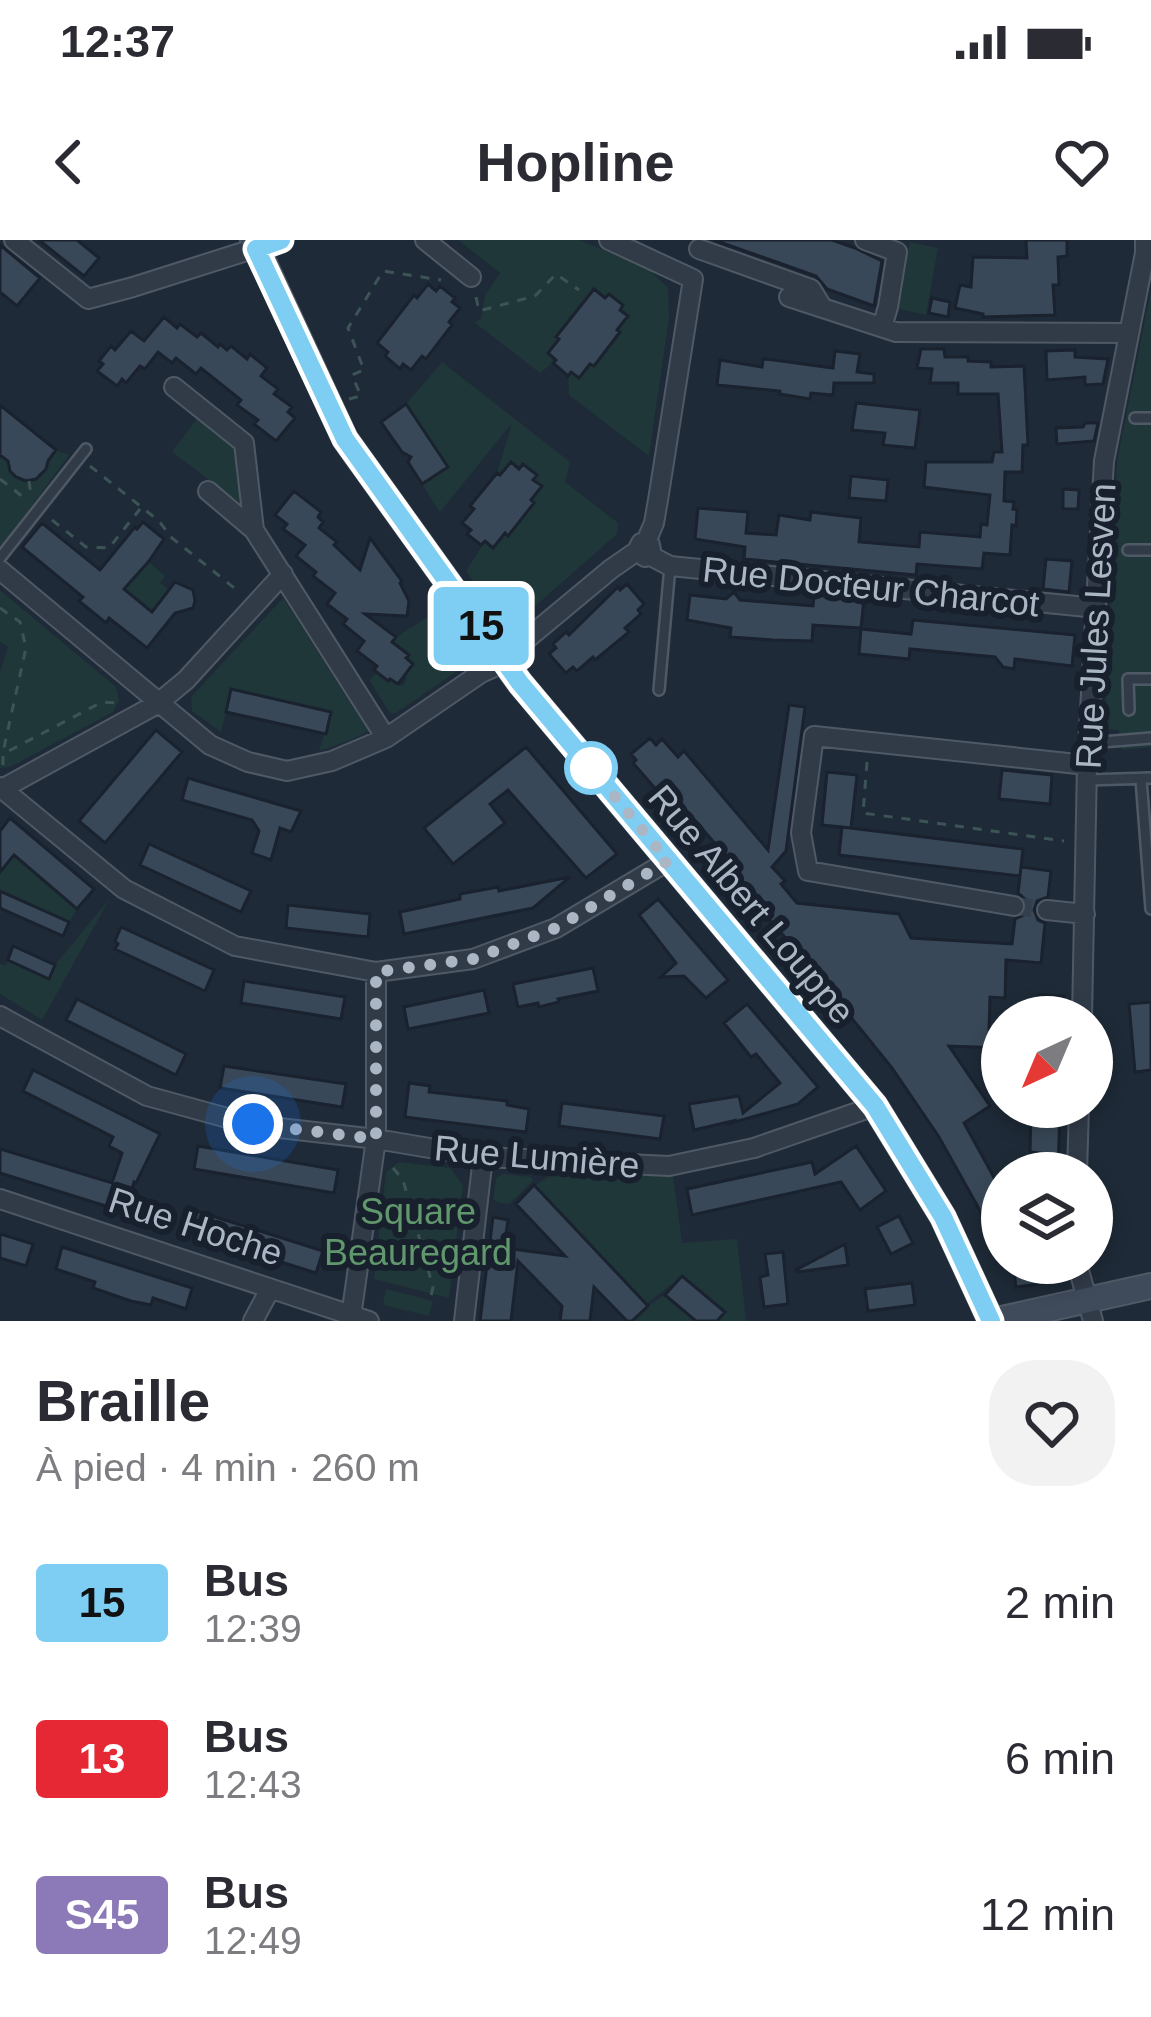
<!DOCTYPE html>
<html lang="fr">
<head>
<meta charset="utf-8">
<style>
  body { margin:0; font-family:Helvetica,sans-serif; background:#f2f2f3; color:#2b2b33; height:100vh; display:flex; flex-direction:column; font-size:45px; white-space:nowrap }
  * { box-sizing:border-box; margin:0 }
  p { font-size:39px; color:#7c7c81 }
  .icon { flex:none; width:66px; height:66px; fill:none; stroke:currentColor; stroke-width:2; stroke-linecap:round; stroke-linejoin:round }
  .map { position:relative; height:1081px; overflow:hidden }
  .panel { display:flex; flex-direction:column; background:#fff; flex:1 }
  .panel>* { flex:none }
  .badge { padding:0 24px; border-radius:9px; font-size:42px; line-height:78px }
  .needle { width:78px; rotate:224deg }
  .controls { position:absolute; left:981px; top:756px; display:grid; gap:24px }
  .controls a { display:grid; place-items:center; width:132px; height:132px; border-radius:50%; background:#fff; box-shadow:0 6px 18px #0003; font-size:60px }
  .you { position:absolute; width:60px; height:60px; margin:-30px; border:9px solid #fff; border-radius:50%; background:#1a73e8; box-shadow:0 0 0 18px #1a73e833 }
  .map>.badge { position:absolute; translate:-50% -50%; box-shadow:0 0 0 6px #fff }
  .round { display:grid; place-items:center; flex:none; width:126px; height:126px; border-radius:48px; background:#f2f2f3 }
  .overview { display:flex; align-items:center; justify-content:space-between; height:204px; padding:0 36px }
  h1 { font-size:57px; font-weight:800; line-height:90px }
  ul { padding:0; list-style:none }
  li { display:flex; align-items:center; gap:36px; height:156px; padding:0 36px }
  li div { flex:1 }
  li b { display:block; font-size:45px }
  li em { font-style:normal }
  li .badge { min-width:132px; font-weight:700; text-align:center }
  .status { display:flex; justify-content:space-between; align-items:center; height:84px; padding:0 60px; background:#fff; direction:ltr }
  .status svg { height:33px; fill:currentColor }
  header { display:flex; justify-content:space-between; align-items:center; height:156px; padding:0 36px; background:#fff; font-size:54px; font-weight:800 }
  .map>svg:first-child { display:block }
  .green { fill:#203739 }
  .building { fill:#394858; stroke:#19222e; stroke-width:3 }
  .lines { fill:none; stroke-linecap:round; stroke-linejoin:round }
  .street-tunnel { stroke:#333f4c; stroke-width:18; stroke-dasharray:18 9; stroke-linecap:butt }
  .lane-casing { stroke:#4f5966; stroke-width:14 }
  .street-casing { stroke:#4f5966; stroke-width:22 }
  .secondary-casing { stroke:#4f5966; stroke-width:28 }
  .path { stroke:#3d5456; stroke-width:3; stroke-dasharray:9 9; stroke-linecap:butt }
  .lane { stroke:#313b48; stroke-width:9 }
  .street { stroke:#313b48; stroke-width:18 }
  .secondary { stroke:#3f4a5b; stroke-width:24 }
  .line-casing { stroke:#fff; stroke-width:27 }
  .line { stroke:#7ecef3; stroke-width:18 }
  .walk { stroke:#abb6c5; stroke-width:12; stroke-dasharray:0 21.6 }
  .stop-dot { fill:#fff; stroke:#7ecef3; stroke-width:6 }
  .labels { text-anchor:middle; stroke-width:12; stroke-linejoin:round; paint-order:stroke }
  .street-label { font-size:36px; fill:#abb6c5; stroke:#17202c }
  .park-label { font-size:36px; fill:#61976c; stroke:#17202c }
</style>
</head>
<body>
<div class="status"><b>12:37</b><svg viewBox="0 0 49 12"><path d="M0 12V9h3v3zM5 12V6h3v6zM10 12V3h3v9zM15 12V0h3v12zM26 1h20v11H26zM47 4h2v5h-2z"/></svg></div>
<header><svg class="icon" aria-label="back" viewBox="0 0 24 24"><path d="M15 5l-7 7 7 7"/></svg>Hopline<svg class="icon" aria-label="heart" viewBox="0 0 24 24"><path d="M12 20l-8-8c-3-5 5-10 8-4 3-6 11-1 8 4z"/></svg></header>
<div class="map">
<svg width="1151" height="1081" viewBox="0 0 1151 1081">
  <rect width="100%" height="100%" fill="#1e2a37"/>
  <path class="green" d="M458,0H579L647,28L668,48L669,78L649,216L569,155L568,136L590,124L594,126L620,93L617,90L627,76L620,70L623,65L609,54L605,58L593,50L556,96L559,99L556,120L540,133L474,82L481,79L485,55L500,33Z
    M910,2L938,8L926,75L895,68Z
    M1151,50V507L1122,510L1119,490L1105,489L1117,221Z
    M442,122L570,222L565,242L618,283L617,294L509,389L466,331L485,301L493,307L505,293L508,295L534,263L531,260L542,247L533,240L536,235L511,222L500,235L497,233L512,183L440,272L422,244L447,227L406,164Z
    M201,173C241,206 242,216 246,267L172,212Z
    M56,210L69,215L0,309V215L8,221L13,235L26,241L41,236Z
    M147,320L165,336L160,343L169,350L152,372L124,349Z
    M0,350L116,447L119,460L113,472L10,527L0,528V432L8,407L0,402Z
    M283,358L368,491L349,501L319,511L331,472L232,449L221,492L192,471L191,457Z
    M441,369L475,419L396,473H390L369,440L377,433L402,446L407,439L404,436L413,424L406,418L408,414L392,402C401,392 427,379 441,369Z
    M14,615L77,669L69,682L0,654V632Z
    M110,658L42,780L0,754V724L5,726L8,720L49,738L55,725Z
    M399,922L450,928L463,945L449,1058L374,1039L386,932Z
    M502,934L531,937L533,940L509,964L497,962L493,959L496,939Z
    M553,934L673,936L682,1003L737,999L746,1081H717L724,1072L682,1036L646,1064L534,946Z
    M386,1049L433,1061L429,1076L383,1065Z
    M665,1055L696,1081H632L648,1066Z"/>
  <path class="building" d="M39,0H77L99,18L84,36Z
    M714,0H832L855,8L882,21L874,66L827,49L816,36Z
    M1026,0H1067V16L1058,17L1059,45H1053L1055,75L983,77V74L955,68L960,45L971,47L973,17L1027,18Z
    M0,5L40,38L17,66L0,52Z
    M428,44L436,51L440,46L455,58L452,62L460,68L449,82L452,85L426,119L422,116L411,130L403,124L400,129L385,116L388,112L377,103L414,55L417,58Z
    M594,49L605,58L609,54L623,65L620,70L628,76L617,90L620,92L594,126L590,124L579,138L571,132L568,136L553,123L556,120L548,113L559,99L556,97Z
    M932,58L950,62L948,77L929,73Z
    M164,77L177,88L180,84L197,97L201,93L218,107L220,104L227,110L231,106L247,119L250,114L267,128L261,136L278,149L274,154L292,167L288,172L295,178L276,201L254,184L258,180L237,165L241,160L201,128L196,134L176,118L172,123L158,112L145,129L140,126L126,143L122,139L117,146L97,131L103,124L99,121L111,106L115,110L131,91L144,101Z
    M921,109H944L945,117H968V121L991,122V127L1024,126L1028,205H1023L1022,232H1005L1004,261L1014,262L1013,269L1017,270L1016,286L1012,285L1010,315L984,313L982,329L917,324L916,335L744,319L745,307L695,299L698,268L748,272L746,293L776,295L779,275L810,280L811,272L861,278L859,302L919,307L920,292L980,297L981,284L987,285L990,255L924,247L926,222H992L994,212H1002L998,154H958V143H930L932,129L917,128Z
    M1075,110V117L1108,119L1103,144L1085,145V137L1047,140L1046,111Z
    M835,111L860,114L857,132L874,134V143H834L833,155L811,153L810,159L780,154V151L717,145L720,120L762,127L763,119L774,120L833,128Z
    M856,163L920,170L915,208L883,205L885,193L852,190Z
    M406,164L448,227L422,244L408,222L411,217L402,212L381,182Z
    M0,165L56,210L48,221L46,229L36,239L26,241L16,237L10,231L8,221L0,215Z
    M1085,183H1098L1094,201L1057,204L1056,188L1083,187Z
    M511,222L519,229L523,224L537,235L533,240L542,246L531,260L534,263L508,296L505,293L493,308L485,301L481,305L467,294L471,290L462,283L474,269L470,266L497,233L500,235Z
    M851,236L888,240L886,261L849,258Z
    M1063,249L1079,250L1078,269H1063Z
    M294,251L321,272L318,277L323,282L319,288L337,302L334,305L360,330L370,298L402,341L400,343L409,361L407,376L365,374L396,397L392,402L409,415L406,418L413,424L398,444L390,439L388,441L374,430L377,426L357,411L364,401L343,384L347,379L327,364L335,353L313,336L316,332L296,316L305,305L283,289L287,284L275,275Z
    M143,282L164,299L149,321L124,349L152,372L175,342L193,350L195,361L193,368L175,373L147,408L109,378L106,383L79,361L83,357L22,307L42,283L100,330L135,287L137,289Z
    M1046,319L1072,321L1069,352L1043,349Z
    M627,344L644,364L638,370L641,374L625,388L629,392L595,420L593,417L577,431L573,427L566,433L549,414L556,408L553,404L566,392L569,395L618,347L620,350Z
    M734,352L740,360L813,366L814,355L864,359L861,388L813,385L812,401L773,400L730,397L731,388L687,380L690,355L726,359Z
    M913,380L1075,395L1072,426L1015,419L1014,429L1003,427L995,417L910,409L909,419L859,414L861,389L911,394Z
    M231,449L331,472L326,494L226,472Z
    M789,465L805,467L786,611L772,627L785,641L781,644L797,663L899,674L911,698L1012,704L1015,679L1024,675L1027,667L1026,660L1018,653L1021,627L1051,631L1048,657L1037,661L1034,670L1038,680L1045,683L1041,723L1006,720L1005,758L990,757L989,790H1002V808L949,806L990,866L964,883L1002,952V1019L978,967L939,897L892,828L804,719L718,621L725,615L680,563L673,569L633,523L636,520L631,514L650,498L656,505L662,499L678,517L684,511L768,610Z
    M156,490L182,512L105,603L79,581Z
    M526,507L617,614L586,638L508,550L490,564L505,583L453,624L424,588Z
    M1002,530L1052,535L1050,564L999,559Z
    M827,532L857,535L851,588L822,585Z
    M188,538L208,544L301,571L291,592L280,588L271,620L252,613L259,591L252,580L182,560Z
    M10,578L94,649L77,669L14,615L0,632V591Z
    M842,587L1023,609L1020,636L839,615Z
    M149,604L251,651L241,672L140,625Z
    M570,637L533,668L404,694L400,672L460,659V654L498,647L499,651Z
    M0,651L69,682L63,696L0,668Z
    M658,659L728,740L706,758L684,736L661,737L676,723L639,675Z
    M288,665L370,674L368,697L286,688Z
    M121,687L214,730L205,751L115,709L118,704L115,701Z
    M13,706L55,725L49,739L8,720Z
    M593,728L598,751L558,759L559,762L539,767L538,763L518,767L513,744Z
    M244,741L345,757L341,779L241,763Z
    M484,750L489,773L408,789L404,767Z
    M1039,755L1064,756L1063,777H1039Z
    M77,759L186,814L176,835L66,780Z
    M1151,762V830L1135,832L1129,764Z
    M747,764L818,847L798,864L731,883L733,881L694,890L689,864L739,856L743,873L780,843L756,814L751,817L724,783Z
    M224,826L346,844L342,867L220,848Z
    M33,830L160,894L136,943L134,942L125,972L0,933V909L112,943L122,913L109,906L113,897L23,851Z
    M409,843L430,846L429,852L507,861V865L529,869L526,892L405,877Z
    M562,863L664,876L660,899L559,886Z
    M1031,867H1060L1058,933H1040L1041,913L1030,912Z
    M198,906L338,930L334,953L194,929Z
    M856,906L886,951L860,970L841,942L692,975L687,949L812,922L815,934Z
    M534,945L648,1066L632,1081H627L594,1047L590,1081H560L562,1066L518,1021L511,1081H480L493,977L508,980L504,1008L565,1016L516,964Z
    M187,968L323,1011L316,1033L180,990Z
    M899,976L913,1003L891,1014L877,987Z
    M0,994L33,1004L26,1026L0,1018Z
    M845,1004L848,1025L797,1032L796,1030Z
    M62,1007L192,1048L186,1069L153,1058L151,1065L131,1061L93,1048L95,1042L56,1029Z
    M783,1012L788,1064L764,1067L760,1037L768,1035L765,1014Z
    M1013,1023H1042L1045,1043L1016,1047Z
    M682,1036L725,1072L717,1081H696L665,1055Z
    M912,1043L915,1065L868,1071L865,1049Z"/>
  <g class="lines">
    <path class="street-tunnel" d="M1014,666L1047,670"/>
    <g class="lane-casing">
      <path id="lane" d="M1135,178H1151
        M1128,310H1151
        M0,318L86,209
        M659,450L670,326
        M1129,470L1128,439H1151
        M1090,503L1151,498
        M1141,539L1151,669
        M1087,540L1151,538"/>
    </g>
    <g class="street-casing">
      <path id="street" d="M14,0L88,59L133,47L281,0
        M425,0L471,37
        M609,0L693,39L658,260L654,283L646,302
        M865,0L897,12L888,67L882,87
        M699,9L811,49L822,67
        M789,57L896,92L1128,93
        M174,147L244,203L254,290L386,498
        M208,251L254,290
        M649,315L670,326L1097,368
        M0,330L210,505L248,522L287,531L332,521L386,498L481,433L505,422L528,398L611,329L637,311L641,303L650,305L651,310L645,317L637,311
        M0,547L124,649L235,706L376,732L473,719L556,688L668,621
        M0,550L157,464L186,440L283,334
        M1014,666L808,631L801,593L814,496L1087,525
        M1047,670L1085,674
        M0,776L147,856L253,885L376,899L483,917L669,926L754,908L875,866
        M1082,777L1087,525L1104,221L1145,13V0
        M1077,933L1079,867
        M0,959L369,1081
        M1077,1023L1093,1081
        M351,1077L376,899V732
        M253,1081L270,1049
        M464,1081L483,917"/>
    </g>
    <g class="secondary-casing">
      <path id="secondary" d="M253,0L345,199L520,443L875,866L943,977L991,1081
        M993,1081L1151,1046"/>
    </g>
    <path class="path" d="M476,57L479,71L535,56L556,34L579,50
      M349,159L361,156L352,135L364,130L348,88L383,31L441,40
      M90,226L159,281L172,298L238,351
      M0,239L27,260
      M29,241L31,256
      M52,280L86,307L109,308L140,269
      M0,368L20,382L26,408L3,512
      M867,522L863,573L1064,601
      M3,525V514L102,462L120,463
      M749,684L761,673
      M393,928L403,940L433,1047L431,1056"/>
    <use href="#lane" class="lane"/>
    <use href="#street" class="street"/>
    <use href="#secondary" class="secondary"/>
  </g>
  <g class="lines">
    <g class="line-casing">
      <path id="line" d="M281,0L256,9L345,199L520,443L875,866L943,977L991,1081"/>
    </g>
    <use href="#line" class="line"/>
    <path class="walk" d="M253,884L376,899V732L473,719L556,688L668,621L586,522L591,528"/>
  </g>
  <circle class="stop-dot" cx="591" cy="528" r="24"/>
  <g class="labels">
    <g class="street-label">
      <text transform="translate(871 346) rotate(6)" y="13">Rue Docteur Charcot</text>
      <text transform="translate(1095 386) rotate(-87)" y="13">Rue Jules Lesven</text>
      <text transform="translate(752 664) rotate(50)" y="13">Rue Albert Louppe</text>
      <text transform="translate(537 916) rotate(5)" y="13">Rue Lumière</text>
      <text transform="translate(196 986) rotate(18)" y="13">Rue Hoche</text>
    </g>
    <g class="park-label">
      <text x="418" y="984">Square<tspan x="418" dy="41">Beauregard</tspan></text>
    </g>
  </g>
</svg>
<div class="controls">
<a><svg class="needle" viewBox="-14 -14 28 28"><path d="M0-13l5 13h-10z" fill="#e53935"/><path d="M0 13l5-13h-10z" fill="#7c7c81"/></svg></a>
<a><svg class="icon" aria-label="layers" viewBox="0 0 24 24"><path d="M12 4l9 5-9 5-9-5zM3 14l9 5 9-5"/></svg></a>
</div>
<div class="you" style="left:253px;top:884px"></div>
<b class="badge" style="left:481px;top:386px;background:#7ecef3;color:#111">15</b>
</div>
<section class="panel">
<div class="overview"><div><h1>Braille</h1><p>À pied · 4 min · 260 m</p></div><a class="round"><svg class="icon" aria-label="heart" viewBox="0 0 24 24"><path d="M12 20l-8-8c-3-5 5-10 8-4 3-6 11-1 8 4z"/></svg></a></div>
<ul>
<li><span class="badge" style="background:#7ecef3;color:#111">15</span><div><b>Bus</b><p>12:39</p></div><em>2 min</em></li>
<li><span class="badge" style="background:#e62834;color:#fff">13</span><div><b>Bus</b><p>12:43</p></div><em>6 min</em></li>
<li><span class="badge" style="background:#8b7ab7;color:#fff">S45</span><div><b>Bus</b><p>12:49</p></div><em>12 min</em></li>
</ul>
</section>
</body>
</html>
